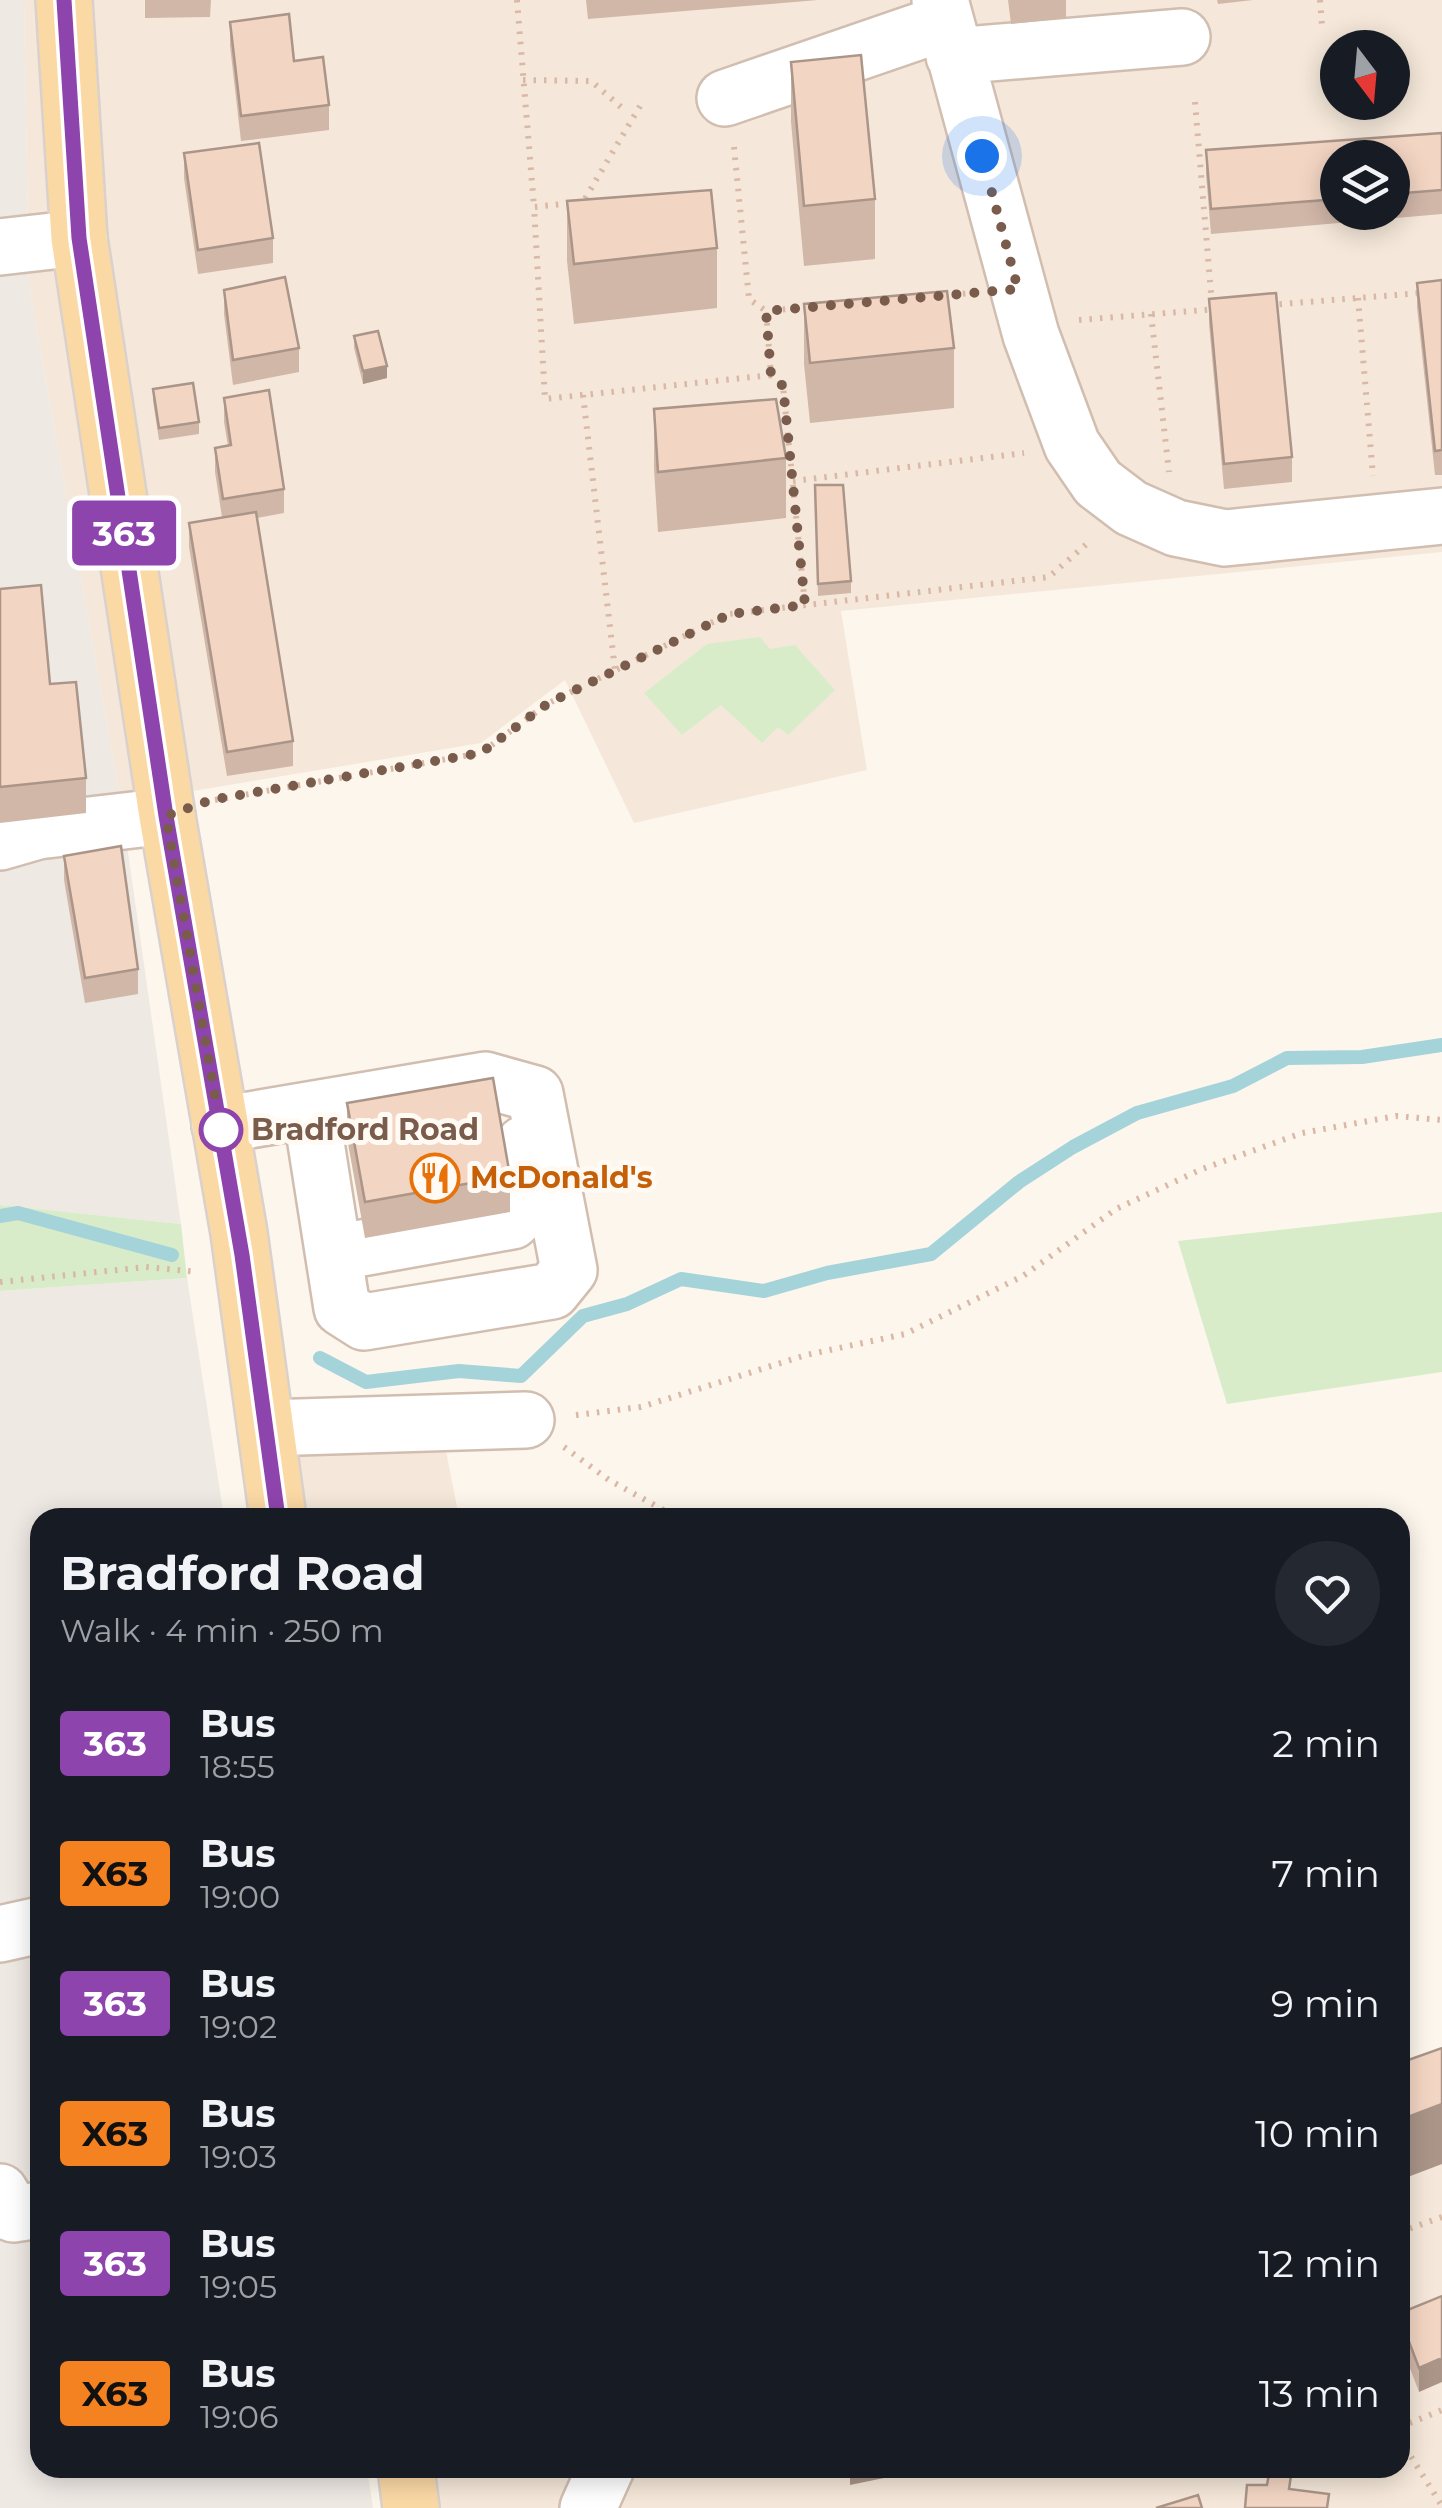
<!DOCTYPE html>
<html lang="en">
<head>
<meta charset="utf-8">
<style>
  body { margin:0; font-family:Montserrat,sans-serif; background:#242831; color:#f1f3f6; height:100vh; display:flex; flex-direction:column; font-size:38px; white-space:nowrap }
  * { box-sizing:border-box; margin:0 }
  p { font-size:32px; color:#9ea1a6 }
  .icon { flex:none; width:55px; height:55px; fill:none; stroke:currentColor; stroke-width:2; stroke-linecap:round; stroke-linejoin:round }
  .map { position:relative; flex:1; overflow:hidden }
  .side { position:absolute; left:30px; top:1508px; width:1380px; height:970px; display:flex; flex-direction:column; background:#171b24; border-radius:30px; box-shadow:0 5px 25px #0003 }
  .side>* { flex:none }
  .badge { padding:0 20px; border-radius:8px; font-size:35px; line-height:65px }
  .needle { width:65px; rotate:164deg }
  .tools { position:absolute; left:1320px; top:30px; display:grid; gap:20px }
  .tools a { display:grid; place-items:center; width:90px; height:90px; border-radius:50%; background:#171b24; box-shadow:0 5px 25px #0003; font-size:50px }
  .you { position:absolute; width:50px; height:50px; margin:-25px; border:8px solid #fff; border-radius:50%; background:#1a73e8; box-shadow:0 0 0 15px #1a73e833 }
  .map>.badge { position:absolute; translate:-50% -50%; box-shadow:0 0 0 5px #fff }
  .round { display:grid; place-items:center; flex:none; width:105px; height:105px; border-radius:52px; background:#242831 }
  .overview { display:flex; align-items:center; justify-content:space-between; height:170px; padding:0 30px }
  h1 { font-size:48px; font-weight:700; line-height:75px }
  ul { padding:0; list-style:none }
  li { display:flex; align-items:center; gap:30px; height:130px; padding:0 30px }
  li div { flex:1 }
  li b { display:block; font-size:38px }
  li em { font-style:normal }
  li .badge { min-width:110px; font-weight:700; text-align:center }
  .map>svg:first-child { display:block }
  .residential { fill:#f5e8da; fill-rule:evenodd }
  .industrial { fill:#efe9e4 }
  .green { fill:#d8ecc9 }
  .lines { fill:none; stroke-linecap:round; stroke-linejoin:round }
  .stream { stroke:#a5d3da; stroke-width:14 }
  .minor-casing { stroke:#d1beb0; stroke-width:60 }
  .major-casing { stroke:#dad1cd; stroke-width:60 }
  .path { stroke:#d9b8a5; stroke-width:6; stroke-dasharray:2.5 8; stroke-linecap:butt }
  .minor { stroke:#fff; stroke-width:55 }
  .major { stroke:#fbd9a5; stroke-width:55 }
  .wall { fill:#d1b7a8; fill-rule:evenodd }
  .shaded-wall { fill:#aa9588 }
  .building { fill:#f3d5c3; stroke:#aa9588; stroke-width:2.5 }
  .line-casing { stroke:#fff; stroke-width:22 }
  .line { stroke:#8e44ad; stroke-width:15 }
  .walk { stroke:#7a5c4d; stroke-width:10; stroke-dasharray:0 18 }
  .stop-dot { fill:#fff; stroke:#8e44ad; stroke-width:5 }
  .labels { text-anchor:middle; stroke-width:10; stroke-linejoin:round; paint-order:stroke }
  .stop-label { font-size:30px; font-weight:bold; fill:#7a5c4d; stroke:#fffaf3; text-anchor:start }
  .food-label { font-size:30px; font-weight:bold; fill:#c56008; stroke:#fffaf3; text-anchor:start }
</style>
</head>
<body>
<div class="map">
<svg width="1442" height="2508" viewBox="0 0 1442 2508">
  <rect width="100%" height="100%" fill="#fdf6ec"/>
  <path class="residential" d="M24,0H1442V552L841,611L867,770L634,823L565,680L481,743L121,803L29,286ZM1338,48H1392V102H1338ZM1338,158H1392V212H1338Z
    M285,1435L446,1451L459,1517H297Z
    M1442,2076V2508H435L429,2468H1400V2091Z"/>
  <path class="industrial" d="M0,0H24L29,286L121,803L181,1224L0,1205Z
    M187,1278L224,1517L40,1518V2468H367L373,2508H0V1291Z"/>
  <path class="green" d="M760,637L770,649L795,645L835,690L788,735L778,727L762,743L721,705L682,735L644,693L707,644Z
    M0,1205L181,1224L187,1278L0,1291Z
    M1442,1212V1372L1227,1404L1178,1241Z"/>
  <g class="lines">
    <path class="stream" d="M0,1216L18,1213L172,1255
      M320,1358L366,1382L459,1371L521,1376L583,1316L627,1304L681,1279L764,1291L827,1273L931,1254L1019,1182L1073,1147L1137,1113L1233,1086L1287,1058L1362,1057L1442,1045"/>
    <g class="minor-casing">
      <path id="minor" d="M940,0L1031,335L1072,445L1098,483L1131,508L1176,528L1225,538L1442,516
        M954,56L1182,37
        M725,98L946,22
        M0,247L79,238
        M0,842L38,831L167,816
        M220,1125L485,1080L535,1094L569,1270L552,1291L364,1322L342,1308L311,1111
        M334,1253L512,1221L533,1201L524,1144
        M266,1428L526,1420
        M0,1934L40,1925
        M0,2192L13,2214L40,2210
        M588,2508L606,2468"/>
    </g>
    <g class="major-casing">
      <path id="major" d="M64,0L79,238L167,816L239,1233L278,1518
        M406,2468L411,2508"/>
    </g>
    <path class="path" d="M517,0L534,207
      M1320,0L1322,25
      M523,80L591,81L621,107
      M1195,102L1212,305
      M640,106L583,202L534,207L545,399L771,375L766,311L810,307
      M734,147L749,299L766,311
      M942,296L969,293
      M1358,298L1373,476
      M1269,305L1421,293
      M1151,314L1169,472
      M1079,320L1217,309
      M771,375L783,386L805,605
      M583,395L615,670
      M793,481L1024,453
      M215,800L481,753L547,704L729,614L1049,577L1090,541
      M0,1282L146,1267L198,1272
      M576,1415L641,1407L806,1355L905,1334L1023,1276L1116,1209L1202,1169L1302,1133L1396,1116L1442,1120
      M564,1447L609,1480L678,1518
      M1400,2232L1442,2217
      M1400,2427L1442,2410
      M1400,2439L1442,2506"/>
    <use href="#minor" class="minor"/>
    <use href="#major" class="major"/>
  </g>
  <path class="wall" d="M145,0H211L210,17L145,18Z
    M586,0H818L588,19Z
    M1008,0H1066V18L1011,24Z
    M1217,0H1253L1218,4Z
    M230,22L294,61L329,105V130L241,141L230,46Z
    M791,62L875,199V259L804,266L791,122Z
    M1442,133V214L1211,234L1206,174V150ZM1338,158H1392V212H1338Z
    M184,153L273,238V263L198,274L184,178Z
    M567,201L717,248V308L574,324L567,261Z
    M1442,280V475H1435L1417,307V283Z
    M224,290L299,348V372L233,385L224,314Z
    M1209,299L1292,457V482L1224,489L1209,324Z
    M804,304L954,348V408L810,423L804,364Z
    M354,336L387,378L363,384L354,348Z
    M153,389L199,422V434L159,440L153,401Z
    M224,398L284,489V513L257,518L293,741V766L227,776L189,547V523L222,517L215,472V448L228,446L224,422Z
    M654,409L786,458V518L658,532L654,469Z
    M815,485L851,581V593L818,596Z
    M0,589L50,684L86,778V813L0,823Z
    M64,856L138,969V994L85,1003L64,880Z
    M347,1103L510,1176V1212L365,1238L347,1138Z
    M1442,2296L1419,2392L1400,2342V2313Z
    M1023,2468H1043L1024,2471Z"/>
  <path class="shaded-wall" d="M387,366V378L363,384V371Z
    M1442,2104V2164L1400,2180V2120Z
    M1442,2358V2382L1419,2392V2368Z
    M850,2468H933L850,2485Z"/>
  <path class="building" d="M289,14L294,61L323,57L329,105L241,116L230,22Z
    M861,55L875,199L804,206L791,62Z
    M1442,133V190L1392,194V158H1338V199L1211,209L1206,150Z
    M259,143L273,238L198,250L184,153Z
    M711,190L717,248L574,264L567,201Z
    M285,277L299,348L233,360L224,290Z
    M1442,280V450L1435,451L1417,283Z
    M947,291L954,348L810,363L804,304Z
    M1276,293L1292,457L1224,464L1209,299Z
    M378,331L387,366L363,371L354,336Z
    M193,383L199,422L159,428L153,389Z
    M269,390L284,489L223,499L215,448L231,445L224,398Z
    M776,399L786,458L658,472L654,409Z
    M815,485H843L851,581L818,584Z
    M256,512L293,741L227,752L189,523Z
    M41,585L50,684L76,682L86,778L0,787V589Z
    M121,846L138,969L85,978L64,856Z
    M493,1078L510,1176L365,1202L347,1103Z
    M1442,2048V2104L1400,2120V2063Z
    M1442,2296V2358L1419,2368L1400,2318V2313Z
    M1270,2468L1292,2469L1289,2489L1329,2494L1327,2508H1245L1247,2485H1267Z
    M1198,2495L1202,2508H1156Z"/>
  <g class="lines">
    <g class="line-casing">
      <path id="line" d="M64,0L79,238L166,816L242,1255L278,1518"/>
    </g>
    <use href="#line" class="line"/>
    <path class="walk" d="M221,1130L166,816L211,800L481,753L547,704L730,614L805,605L783,386L771,375L766,311L1018,289L982,156"/>
  </g>
  <defs>
    <g id="restaurant-ring" transform="scale(2.5)"><circle r="9.5" fill="#fffaf3" stroke="#e8710a" stroke-width="1.5"/><path d="M-5-6h1v4h1v-4h1v4h1v-4h1v5L-1.5 .5V6h-2V.5L-5-1ZM5-6V6H3V1.5H1.5Q1.5-4 5-6Z" fill="#e8710a"/></g>
  </defs>
  <g fill-rule="evenodd">
    <use href="#restaurant-ring" x="435" y="1178"/>
  </g>
  <circle class="stop-dot" cx="221" cy="1130" r="20"/>
  <g class="labels">
    <g class="stop-label">
      <text x="251" y="1140">Bradford Road</text>
    </g>
    <g class="food-label">
      <text x="470" y="1188">McDonald's</text>
    </g>
  </g>
</svg>
<div class="tools">
<a><svg class="needle" viewBox="-14 -14 28 28"><path d="M0-13l5 13h-10z" fill="#e53935"/><path d="M0 13l5-13h-10z" fill="#9ea1a6"/></svg></a>
<a><svg class="icon" aria-label="layers" viewBox="0 0 24 24"><path d="M12 4l9 5-9 5-9-5zM3 14l9 5 9-5"/></svg></a>
</div>
<div class="you" style="left:982px;top:156px"></div>
<b class="badge" style="left:124px;top:533px;background:#8e44ad;color:#fff">363</b>
<section class="side">
<div class="overview"><div><h1>Bradford Road</h1><p>Walk · 4 min · 250 m</p></div><a class="round"><svg class="icon" aria-label="heart" viewBox="0 0 24 24"><path d="M12 20l-8-8c-3-5 5-10 8-4 3-6 11-1 8 4z"/></svg></a></div>
<ul>
<li><span class="badge" style="background:#8e44ad;color:#fff">363</span><div><b>Bus</b><p>18:55</p></div><em>2 min</em></li>
<li><span class="badge" style="background:#f58220;color:#111">X63</span><div><b>Bus</b><p>19:00</p></div><em>7 min</em></li>
<li><span class="badge" style="background:#8e44ad;color:#fff">363</span><div><b>Bus</b><p>19:02</p></div><em>9 min</em></li>
<li><span class="badge" style="background:#f58220;color:#111">X63</span><div><b>Bus</b><p>19:03</p></div><em>10 min</em></li>
<li><span class="badge" style="background:#8e44ad;color:#fff">363</span><div><b>Bus</b><p>19:05</p></div><em>12 min</em></li>
<li><span class="badge" style="background:#f58220;color:#111">X63</span><div><b>Bus</b><p>19:06</p></div><em>13 min</em></li>
</ul>
</section>
</div>
</body>
</html>
